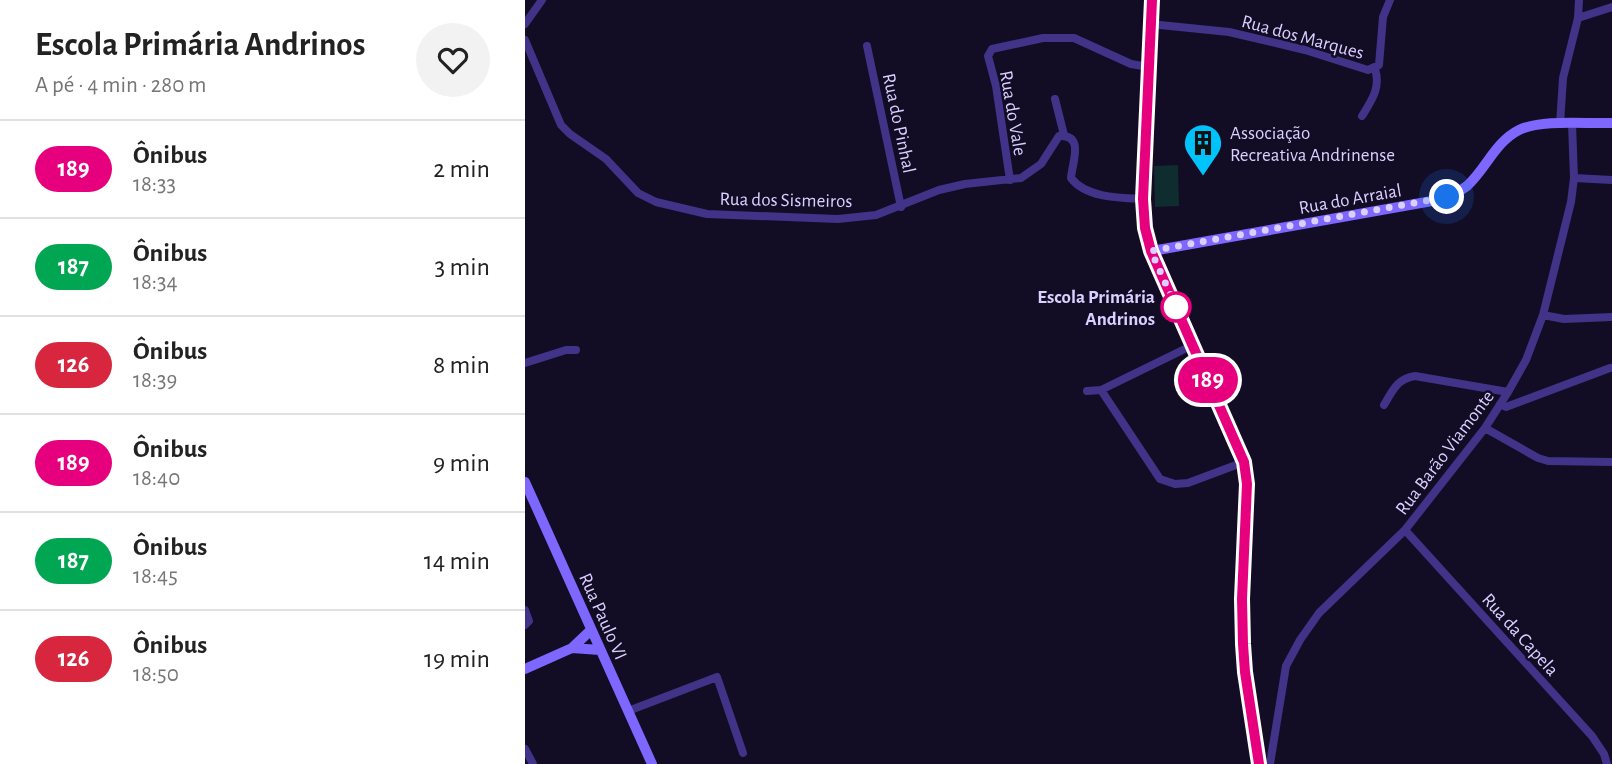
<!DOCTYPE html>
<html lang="pt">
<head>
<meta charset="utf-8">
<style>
  body { margin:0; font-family:"Alegreya Sans",sans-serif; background:#f2f2f2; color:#222; height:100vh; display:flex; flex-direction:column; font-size:26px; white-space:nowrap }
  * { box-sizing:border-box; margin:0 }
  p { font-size:23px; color:#767676 }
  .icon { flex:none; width:38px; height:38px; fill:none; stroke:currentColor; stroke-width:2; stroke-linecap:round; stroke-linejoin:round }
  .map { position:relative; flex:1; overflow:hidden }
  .panel { display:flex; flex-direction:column; background:#fff; width:525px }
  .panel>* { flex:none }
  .badge { padding:0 14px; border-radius:23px; font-size:24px; line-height:46px }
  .you { position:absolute; width:35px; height:35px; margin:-18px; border:5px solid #fff; border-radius:50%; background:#1a73e8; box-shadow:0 0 0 10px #1a73e833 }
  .map>.badge { position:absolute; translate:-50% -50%; box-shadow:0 0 0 4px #fff }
  .round { display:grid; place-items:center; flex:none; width:74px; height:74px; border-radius:37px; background:#f2f2f2 }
  .headline { display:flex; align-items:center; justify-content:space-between; height:119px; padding:0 35px }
  h1 { font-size:33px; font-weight:600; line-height:52px }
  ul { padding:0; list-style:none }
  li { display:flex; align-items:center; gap:21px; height:98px; padding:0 35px; border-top:2px solid #e0e0e0 }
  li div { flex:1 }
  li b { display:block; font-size:26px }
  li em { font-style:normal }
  li .badge { min-width:77px; font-weight:700; text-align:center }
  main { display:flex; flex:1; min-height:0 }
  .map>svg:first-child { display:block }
  .grass { fill:#0f2c2f }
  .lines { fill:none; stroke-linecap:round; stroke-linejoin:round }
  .street { stroke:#403388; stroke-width:8 }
  .secondary { stroke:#7d67ff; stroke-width:10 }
  .line-casing { stroke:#fff; stroke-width:16 }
  .line { stroke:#e6007e; stroke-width:10 }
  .walk { stroke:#dbd0ff; stroke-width:7; stroke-dasharray:0 12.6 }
  .stop-dot { fill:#fff; stroke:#e6007e; stroke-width:3.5 }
  .labels { text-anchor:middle; stroke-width:5; stroke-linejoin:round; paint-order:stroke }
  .street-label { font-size:19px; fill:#dbd0ff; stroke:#130c25 }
  .poi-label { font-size:19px; fill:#dbd0ff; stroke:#130c25; text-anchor:start }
  .stop-label { font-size:19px; font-weight:bold; fill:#dbd0ff; stroke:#130c25; text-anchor:end }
</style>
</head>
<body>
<main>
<section class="panel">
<div class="headline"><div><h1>Escola Primária Andrinos</h1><p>A pé · 4 min · 280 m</p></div><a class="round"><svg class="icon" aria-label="heart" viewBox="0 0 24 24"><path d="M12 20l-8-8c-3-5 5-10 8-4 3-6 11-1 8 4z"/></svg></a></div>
<ul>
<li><span class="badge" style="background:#e6007e;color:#fff">189</span><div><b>Ônibus</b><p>18:33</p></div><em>2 min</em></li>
<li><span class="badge" style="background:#00a651;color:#fff">187</span><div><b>Ônibus</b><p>18:34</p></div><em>3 min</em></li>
<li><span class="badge" style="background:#d7263d;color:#fff">126</span><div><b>Ônibus</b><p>18:39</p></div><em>8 min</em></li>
<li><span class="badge" style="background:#e6007e;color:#fff">189</span><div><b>Ônibus</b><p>18:40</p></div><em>9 min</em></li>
<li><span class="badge" style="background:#00a651;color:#fff">187</span><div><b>Ônibus</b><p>18:45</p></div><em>14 min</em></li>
<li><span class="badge" style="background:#d7263d;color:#fff">126</span><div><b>Ônibus</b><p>18:50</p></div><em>19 min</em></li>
</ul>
</section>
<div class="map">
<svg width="1087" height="764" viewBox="0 0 1087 764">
  <rect width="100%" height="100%" fill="#130c25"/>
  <path class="grass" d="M653,165L654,206L630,207L629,166Z"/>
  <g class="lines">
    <path class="street" d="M1053,18L1087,7
      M0,24L17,0
      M625,24L704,32L780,50L843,70L854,65L858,17L865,0
      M0,40L36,125L45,134L81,159L113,193L131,202L182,214L313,219L351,215L414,190L440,184L496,178L516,164L534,136C560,134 547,163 546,178C561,198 595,198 619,199
      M342,46L376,207
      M530,99L539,135
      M837,116C847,100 856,87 850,69
      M1035,124L1038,78L1053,18L1054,0
      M1049,178L1087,180
      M485,180L471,86L463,56L467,49L518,38H549L606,64L624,67
      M1018,315L1039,319L1087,317
      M0,363L41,350H51
      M576,390L635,479L650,484L663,483L719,462
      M562,391L576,390L668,345
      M975,404L981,407L1085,368
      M859,405C868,390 872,379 890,376L983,392
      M960,428L1013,458L1023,461L1087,462
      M880,530L1067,736L1079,754L1082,764
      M0,610L4,621L0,625
      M103,711L192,677L218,753
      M0,749L8,764
      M745,764L761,666L775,640L794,613L880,530L960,428L983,392L1001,360L1018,315L1046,202L1049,178L1047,124"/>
    <path class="secondary" d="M627,0L619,199L620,228L627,251L719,462L722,484L717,599L718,644L720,672L734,764
      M627,251L907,201C919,197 932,194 942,186C961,169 970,142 994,130C1017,119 1061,124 1087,123
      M0,482L127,764
      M47,648L75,650
      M0,669L47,648L66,630"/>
  </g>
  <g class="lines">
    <g class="line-casing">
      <path id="line" d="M627,0L618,199L620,228L626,251L719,462L722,484L717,599L718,644L720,672L734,764"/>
    </g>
    <use href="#line" class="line"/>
    <path class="walk" d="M651,307L656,318L626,251L922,197"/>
  </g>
  <defs>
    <g id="building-pin" transform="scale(2.0125)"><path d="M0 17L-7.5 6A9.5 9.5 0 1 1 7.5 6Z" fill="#00c3fb" stroke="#130c25"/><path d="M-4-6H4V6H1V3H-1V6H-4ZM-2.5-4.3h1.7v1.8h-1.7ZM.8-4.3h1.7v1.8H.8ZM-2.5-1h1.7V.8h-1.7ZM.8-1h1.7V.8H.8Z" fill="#111"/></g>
  </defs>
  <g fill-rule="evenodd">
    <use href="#building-pin" x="678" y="143"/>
  </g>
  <circle class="stop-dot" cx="651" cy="307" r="14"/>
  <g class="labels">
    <g class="street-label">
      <text transform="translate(778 36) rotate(15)" y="7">Rua dos Marques</text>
      <text transform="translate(489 113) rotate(80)" y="7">Rua do Vale</text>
      <text transform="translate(375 123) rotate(78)" y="7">Rua do Pinhal</text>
      <text transform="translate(825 198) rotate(-10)" y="7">Rua do Arraial</text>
      <text transform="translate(261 199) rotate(1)" y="7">Rua dos Sismeiros</text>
      <text transform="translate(919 452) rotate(-53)" y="7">Rua Barão Viamonte</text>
      <text transform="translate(79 616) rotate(66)" y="7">Rua Paulo VI</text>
      <text transform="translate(996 634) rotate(48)" y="7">Rua da Capela</text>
    </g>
    <g class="poi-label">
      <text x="705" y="139">Associação<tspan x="705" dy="22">Recreativa Andrinense</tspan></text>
    </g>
    <g class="stop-label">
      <text x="630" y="303">Escola Primária<tspan x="630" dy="22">Andrinos</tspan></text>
    </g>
  </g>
</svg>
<div class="you" style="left:922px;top:197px"></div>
<b class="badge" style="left:683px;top:380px;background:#e6007e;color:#fff">189</b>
</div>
</main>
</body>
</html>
